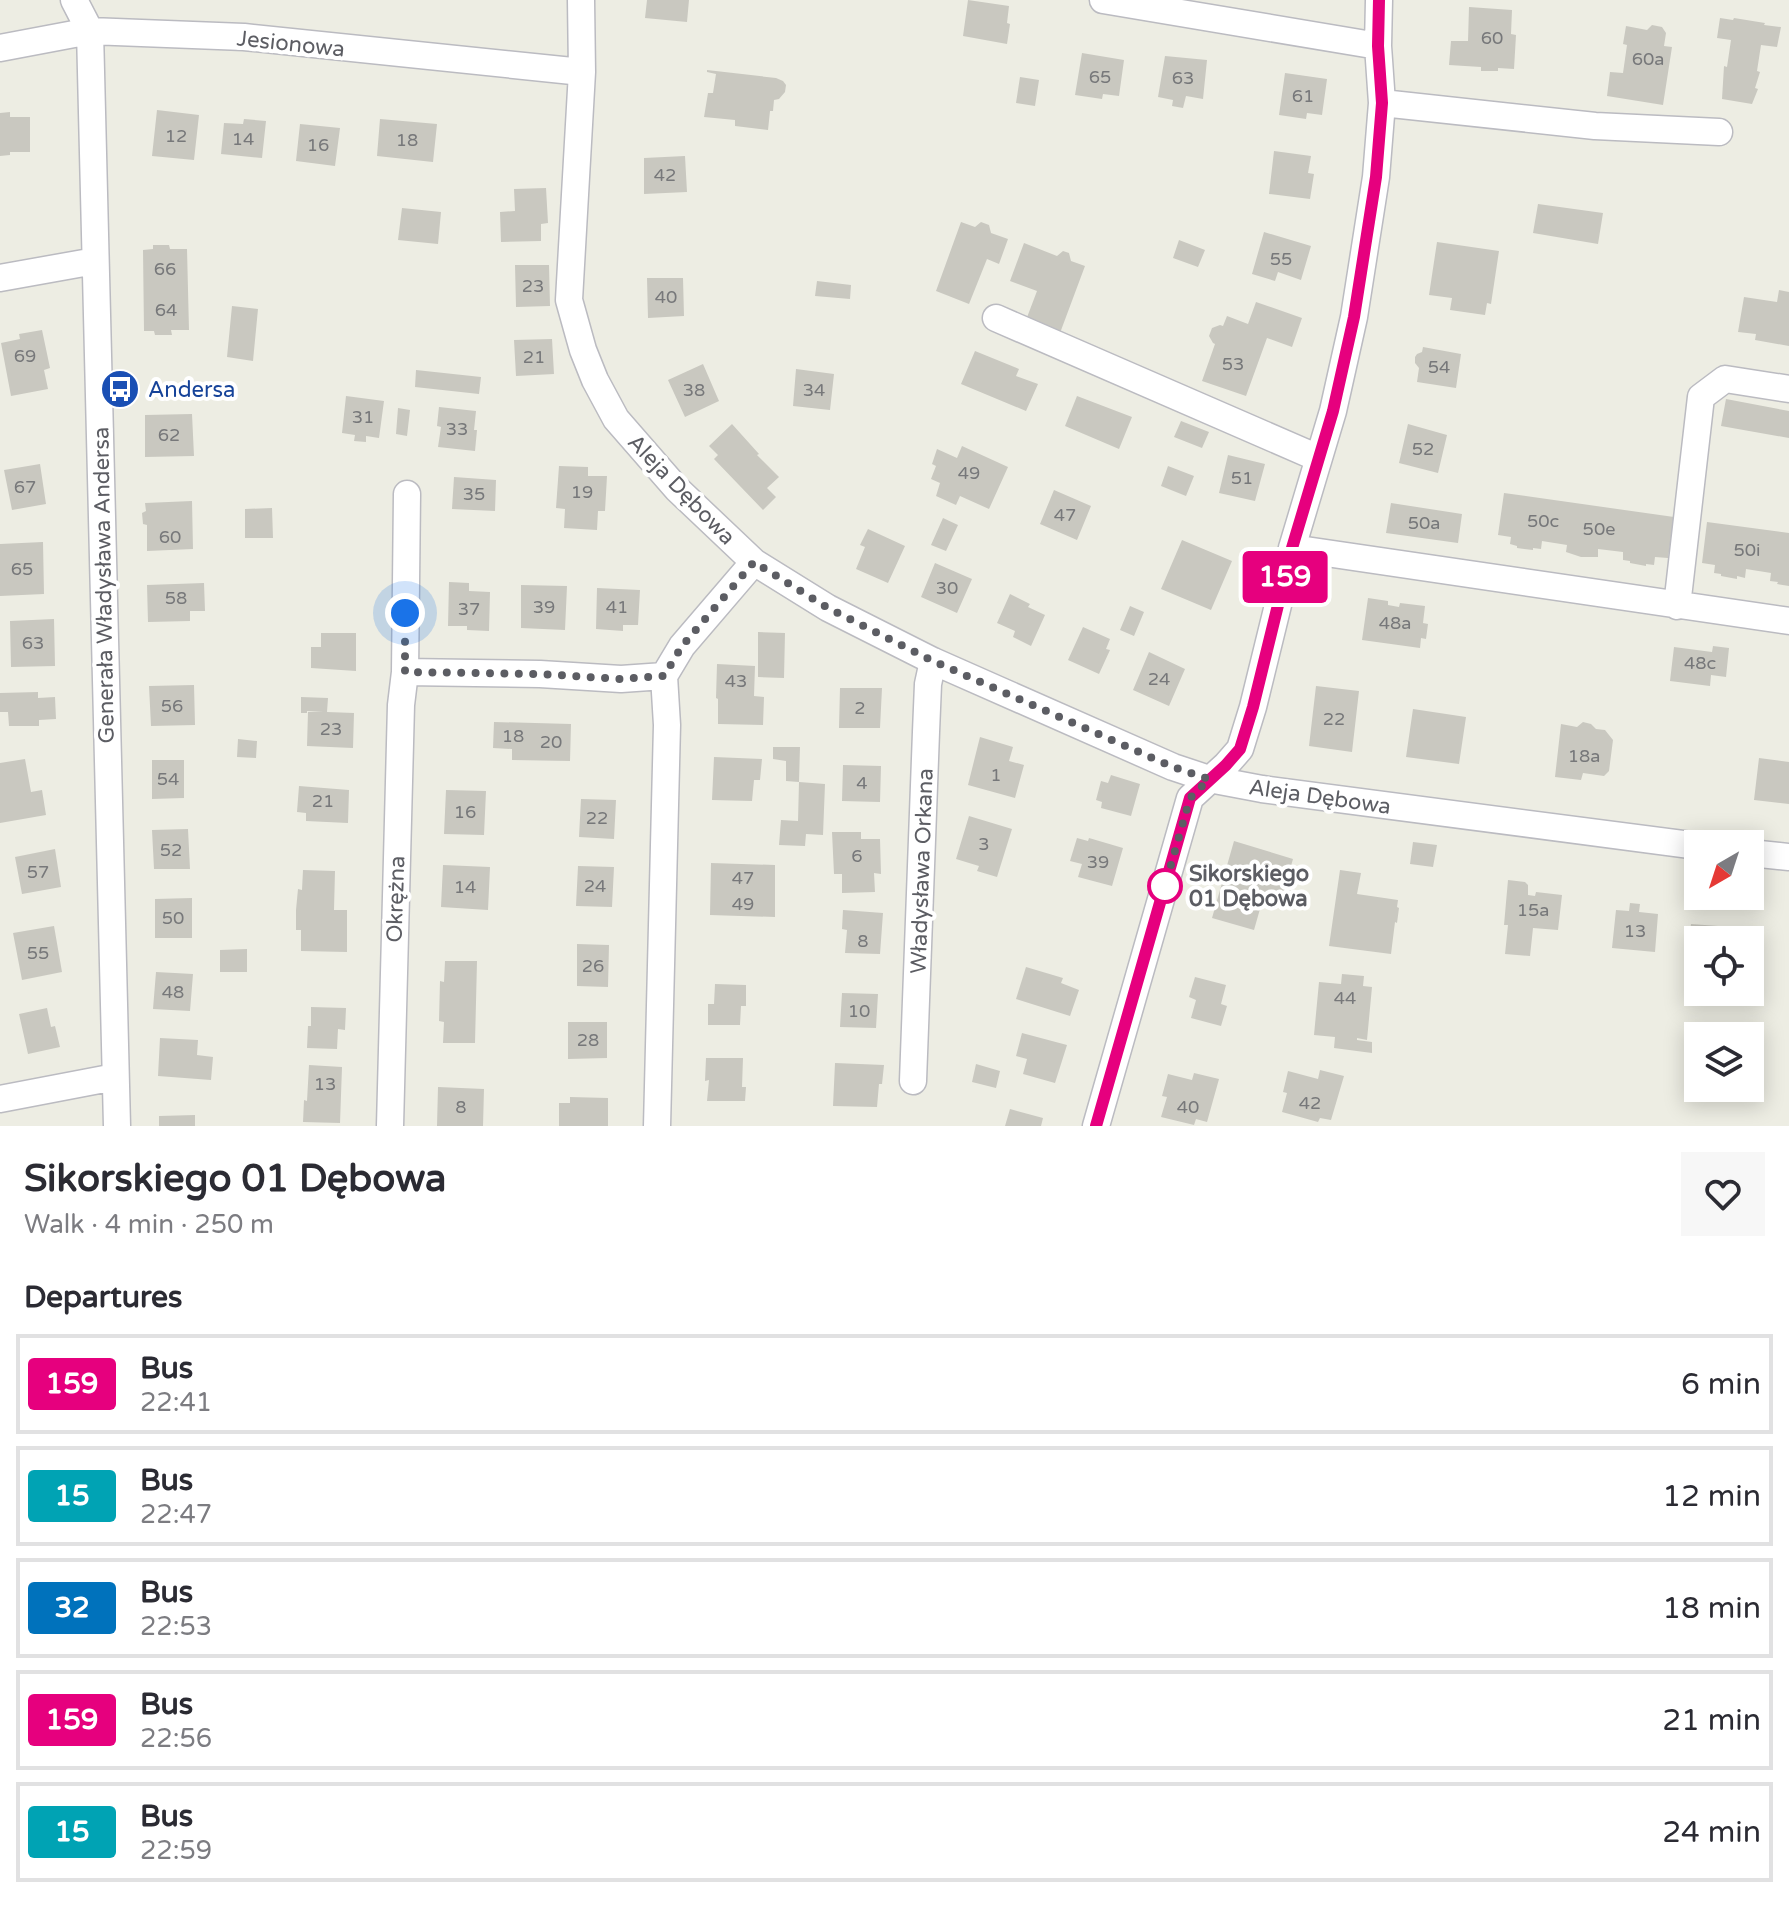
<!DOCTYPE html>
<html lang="en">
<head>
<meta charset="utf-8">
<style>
  body { margin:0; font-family:"Varela Round",sans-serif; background:#f7f7f7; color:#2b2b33; height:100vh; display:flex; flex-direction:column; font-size:30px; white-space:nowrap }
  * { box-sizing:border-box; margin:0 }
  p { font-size:26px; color:#7c7c81 }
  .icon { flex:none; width:44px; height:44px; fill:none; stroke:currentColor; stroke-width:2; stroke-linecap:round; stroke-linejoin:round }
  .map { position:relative; height:1126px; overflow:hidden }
  .side { display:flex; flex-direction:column; background:#fff; flex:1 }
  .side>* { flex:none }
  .badge { padding:0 16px; border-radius:6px; font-size:28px; line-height:52px }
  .needle { width:52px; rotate:219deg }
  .fabs { position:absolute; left:1684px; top:830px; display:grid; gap:16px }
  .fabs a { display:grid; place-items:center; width:80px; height:80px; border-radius:0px; background:#fff; box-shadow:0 4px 20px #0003; font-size:40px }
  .you { position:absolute; width:40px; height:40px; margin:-20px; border:6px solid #fff; border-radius:50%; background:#1a73e8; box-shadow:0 0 0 12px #1a73e833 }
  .map>.badge { position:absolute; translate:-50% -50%; box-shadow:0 0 0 4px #fff }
  h2 { padding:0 24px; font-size:30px; line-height:72px }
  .round { display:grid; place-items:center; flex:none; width:84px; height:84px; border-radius:0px; background:#f7f7f7 }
  .summary { display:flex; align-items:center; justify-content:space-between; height:136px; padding:0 24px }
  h1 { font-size:38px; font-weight:800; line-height:60px }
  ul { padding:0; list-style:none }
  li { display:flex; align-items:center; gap:24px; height:100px; margin:0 16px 12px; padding:0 8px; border:4px solid #e1e1e2; border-radius:0px }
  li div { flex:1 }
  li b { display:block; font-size:30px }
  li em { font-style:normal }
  li .badge { min-width:88px; font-weight:700; text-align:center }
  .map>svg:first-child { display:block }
  .building { fill:#c9c8c0 }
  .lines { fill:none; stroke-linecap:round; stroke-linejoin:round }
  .street-casing { stroke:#bbbbc1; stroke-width:29 }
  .street { stroke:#fff; stroke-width:26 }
  .line-casing { stroke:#fff; stroke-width:18 }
  .line { stroke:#e6007e; stroke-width:12 }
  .walk { stroke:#5c5d63; stroke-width:8; stroke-dasharray:0 14.4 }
  .stop-dot { fill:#fff; stroke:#e6007e; stroke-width:4 }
  .labels { text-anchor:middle; stroke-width:8; stroke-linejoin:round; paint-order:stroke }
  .number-label { font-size:18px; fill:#77787a }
  .street-label { font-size:22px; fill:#5c5d63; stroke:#fff }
  .transit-label { font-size:22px; fill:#164399; stroke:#fff; text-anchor:start }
  .stop-label { font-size:22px; font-weight:bold; fill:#5c5d63; stroke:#fff; text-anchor:start }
</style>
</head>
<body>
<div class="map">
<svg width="1789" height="1126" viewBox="0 0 1789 1126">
  <rect width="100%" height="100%" fill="#edede3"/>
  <path class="building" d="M647,0H689L687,22L645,18Z
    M968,0L1009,6L1007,23L1010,24L1007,44L963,36Z
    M1469,7L1512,10L1511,34L1516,35L1514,69L1498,68V71H1481V67L1449,65L1451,41H1468Z
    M1720,18L1733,20L1734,18L1765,23L1764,25L1781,27L1777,47L1761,45L1757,71L1760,72L1755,88L1758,89L1752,104L1722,99L1724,66L1727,67L1731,40L1717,38Z
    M1652,25L1662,27L1666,33L1664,46L1672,47L1663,105L1607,96L1610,72L1623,73L1627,45L1623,44L1626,26L1647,30Z
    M1082,53L1124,60L1119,96L1103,94L1102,99L1075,95Z
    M1165,56L1207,60L1203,99L1186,96L1183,108L1172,106L1173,100L1158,97Z
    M707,70L776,78L783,81L786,85L785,92L779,99L774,100L773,111H770L768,130L735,126V120L704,117L708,93H713L716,74L707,72Z
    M1285,73L1327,79L1322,115L1307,113L1306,119L1279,115Z
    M1020,77L1039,80L1035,106L1016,103Z
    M157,110L199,115L194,160L152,156Z
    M10,112V117H30V152H10V155L0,156V113Z
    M244,119L266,121L262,158L221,154L224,123L243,124Z
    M380,119L437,124L433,162L377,156Z
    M300,124L340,128L335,166L296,161Z
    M1274,151L1311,156L1308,173L1314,174L1310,199L1269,194Z
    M685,156L687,192L644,194V158Z
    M546,188L548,223L541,224V241L501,242L500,212L515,211L514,189Z
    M1538,204L1603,213L1598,244L1533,233Z
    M402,208L441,212L438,244L398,240Z
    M961,222L975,227L981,222L989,225L991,233L1008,239L999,264L987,259L969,304L936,291Z
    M1264,232L1311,246L1301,280L1278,272L1275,281L1252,274Z
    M1179,240L1205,250L1198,267L1173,258Z
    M1437,242L1499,251L1491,304L1487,303L1485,315L1450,310L1452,298L1429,295Z
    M1024,243L1057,256L1063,251L1069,253L1071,261L1085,266L1060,333L1026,320L1037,291L1010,281Z
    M153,245H169L170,249H187L189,330H171L172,335H155L154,331H144L143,250L153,249Z
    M515,265H549L550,306L516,307Z
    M647,278H683L684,316L648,318Z
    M817,281L851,285L850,299L815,296Z
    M1779,290L1789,292V346L1755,340L1756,334L1738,332L1744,297L1777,302Z
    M1256,302L1302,318L1292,347L1267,338L1246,396L1202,381L1215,344L1213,343L1209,336L1212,328L1220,325L1223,326L1227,316L1248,324Z
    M232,306L258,309L253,361L227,357Z
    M42,330L50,368L44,370L48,389L11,396L1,343L20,339L19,334Z
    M552,339L554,374L516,376L514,340Z
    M1423,347L1461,354L1456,388L1417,382L1419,368L1415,363V357L1417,354L1422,352Z
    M975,351L1019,369L1016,376L1038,384L1026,411L961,384Z
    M703,364L719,401L685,417L668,380Z
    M796,369L834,374L830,410L793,406Z
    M416,370L481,377L479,394L415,387Z
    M346,396L384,401L379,438L366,436V442L354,441L355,435L342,433Z
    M1077,396L1132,417L1119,449L1065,426Z
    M1726,399L1789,411V438L1721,426Z
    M439,407L476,411L474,430H477L475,451L438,447L441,427L437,426Z
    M398,408L410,410L407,436L396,434Z
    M192,414L194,456L145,457V415Z
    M1181,421L1209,432L1202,448L1174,437Z
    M732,424L759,454L757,455L779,477L767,488L776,497L763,510L714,459L718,455L709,446Z
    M1408,424L1447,435L1438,473L1399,463Z
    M962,446L1008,467L989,509L960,496L956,505L936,496L940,483L931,479L936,466L932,464L937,449L957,458Z
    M1228,455L1265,464L1255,501L1219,493Z
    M40,464L46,504L12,510L4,470Z
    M559,466L588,467V476H607L605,511H598L597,530L564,528L565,509L556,508Z
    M1168,466L1194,476L1186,496L1161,486Z
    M454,477L496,480L495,511L452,509Z
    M1054,490L1091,506L1077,540L1040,524Z
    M1504,493L1674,517L1668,558L1655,557L1654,565L1646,564V566L1630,563V561L1623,560V552L1598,549V557H1581L1566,552L1567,545L1542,541L1541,549L1533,548V550L1517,548V546L1510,544L1511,537L1498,535Z
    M192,501L193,549L147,551V525L143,524L142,513L146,511L145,503Z
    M1391,503L1462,514L1458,543L1386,533Z
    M272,508L273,538H245V509Z
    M943,518L958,525L946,551L931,545Z
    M1707,522L1789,533V586L1777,584L1778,582L1770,581L1771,573L1746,569L1745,578L1737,576V579L1721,576V574L1714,573L1715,565L1702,563Z
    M868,529L905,546L888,583L856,569L865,547L860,545Z
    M1182,540L1232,561L1211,610L1161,589Z
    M43,542L44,594L0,596V544Z
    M935,563L972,579L957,613L921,597Z
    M449,582L469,583V591L490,592L489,631L467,630V626H448Z
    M204,583L205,611H190V621L148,622L147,585Z
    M521,585L567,586L565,630L521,628Z
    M597,588L640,590L638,625H623V631L596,629Z
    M1010,594L1030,604L1028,607L1045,615L1031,646L1013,637L1015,631L997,623Z
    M1368,598L1388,601V605L1399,607L1400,603L1425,606L1423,623L1428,624L1426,639L1421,638L1420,648L1362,640Z
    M1130,606L1144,612L1134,636L1120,630Z
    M54,619L55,666L11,667L10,621Z
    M1083,627L1110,639L1106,649L1110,650L1099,674L1068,660Z
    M758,632L785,633L784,678L758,677Z
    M321,633H356V671L311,668V647H321Z
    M1713,646L1729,648L1726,677L1711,675L1710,686L1670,681L1674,647L1712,652Z
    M1149,652L1185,669L1169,706L1133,690Z
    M717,664L755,666L754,696L764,697L763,725L718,724V699L716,698Z
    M194,685L195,725L151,726L149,686Z
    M1316,686L1359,691L1352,752L1309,746Z
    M840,688H882L880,728H839Z
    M38,692V698L55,697L56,719L39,720V726H9L8,712H0V693Z
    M301,697L328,698L327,712L354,713L353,748L307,746L308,712H323L307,711V713H301Z
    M1413,709L1466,717L1459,764L1406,757Z
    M494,722L571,724L570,761L512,760V749L493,748Z
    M1583,722L1591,724L1596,729L1605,730L1613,740L1609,771L1604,776L1583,773L1581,780L1555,777L1561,724L1577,727Z
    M980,737L1013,747L1009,761L1024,765L1015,798L968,785Z
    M238,739L257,741L256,758L237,757Z
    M773,747H800L799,782L786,781V761L773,759Z
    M714,757L762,759L760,780H754L752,801L712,800Z
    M1759,758L1789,762V804L1754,800Z
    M25,759L31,792L42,790L46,815L0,823V763Z
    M152,760H184V798L152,799Z
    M843,765L881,766L880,802L842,801Z
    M1111,775L1140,784L1131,816L1101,808L1102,802L1096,800L1101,781L1108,783Z
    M799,782L825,784L823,835L806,834L805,846L779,845L781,820L798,821Z
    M299,786L349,790L348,823L306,821V813L297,812Z
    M446,790L486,791L484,835L444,834Z
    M581,799L616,800L614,839L579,837Z
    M969,816L1012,829L997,877L977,871L979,866L956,859Z
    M188,829L190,869H154L152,830Z
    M832,832H861V839H880L881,874L874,873L875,892L842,893V874H834Z
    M1077,838L1088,841L1089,838L1123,848L1112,886L1078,877L1082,864L1070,861Z
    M1234,841L1293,859L1286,883L1292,885L1287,901L1264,895L1254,930L1212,918Z
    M1413,842L1437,845L1433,867L1410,864Z
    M55,849L61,887L22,894L15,857Z
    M711,863L775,865V917L710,915Z
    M443,865L490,867L488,910L441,907Z
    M578,866L614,867L612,907L576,906Z
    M303,870L335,871L334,910H347V952L301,951V930H296V910L298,889L302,890Z
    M1340,870L1361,873L1357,894L1398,900L1397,907L1399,908L1397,923L1395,922L1391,954L1329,946Z
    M1508,880L1525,882L1528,885V895L1535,896L1536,892L1562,895L1558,930L1533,928L1530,956L1505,954L1508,925H1504Z
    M192,898V938H155V899Z
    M1630,903L1640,904L1639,912L1658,914L1655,952L1612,948L1616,910L1629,911Z
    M843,910L883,913L880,954L845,953L847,930L842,929Z
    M1691,924L1718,926L1717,934L1734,937V940H1698V972L1686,971Z
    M54,926L62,972L22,980L13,933Z
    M577,944L609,945L608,987L577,986Z
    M247,949V972H220V950Z
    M445,961H477L475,1043H443L444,1022L439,1021L440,981L444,982Z
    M1026,967L1063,978L1061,983L1079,990L1070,1016L1016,999Z
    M156,972L193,974L190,1011L153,1009Z
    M1342,974L1364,976L1363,986L1372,987L1367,1040L1357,1038V1040L1372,1042V1053L1334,1048L1335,1037L1314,1035L1319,982L1341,984Z
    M1195,977L1226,985L1221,1004L1227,1006L1221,1026L1191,1018L1196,1000L1189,997Z
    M715,984L746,985V1006H741L740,1025H708V1004H714Z
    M842,993L878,994L876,1028L840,1027Z
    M311,1007L346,1008L345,1030L338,1029L337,1049L307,1048L308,1026H311Z
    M47,1008L51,1027L55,1026L60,1047L28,1054L19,1014Z
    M568,1022H607V1058L568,1059Z
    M1022,1033L1067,1045L1055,1083L1023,1074L1027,1059L1016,1056Z
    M160,1038L198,1040L197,1055L213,1057L211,1080L158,1076Z
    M706,1058H743L742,1087H746L745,1101H707L709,1080L705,1081Z
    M835,1063L884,1065L882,1084H879L877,1107L833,1106Z
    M976,1064L1000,1071L996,1088L972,1082Z
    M309,1065L342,1067L340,1123L303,1122L304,1100L307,1101Z
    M1320,1070L1344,1076L1331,1120L1320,1118L1318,1122L1282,1112L1287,1093L1283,1092L1288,1071L1318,1079Z
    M1194,1073L1219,1079L1207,1122L1196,1119L1194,1125L1161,1117L1167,1097L1162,1096L1168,1074L1192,1080Z
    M438,1087L484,1089L483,1126H437Z
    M570,1097L608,1098V1126H559V1103H570Z
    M1010,1109L1043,1118L1041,1126H1005Z
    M195,1115V1126H159V1116Z"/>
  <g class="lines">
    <g class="street-casing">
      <path id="street" d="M74,0L90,31L117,1126
        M581,0L582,72L569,300L583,350L595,380L616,419L677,489L754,562L828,608L933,661L1173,767L1209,779L1262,789L1698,846
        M1103,0L1378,46
        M0,48L90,31L244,37L582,72
        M1382,103L1595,126L1719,132
        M0,278L95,261
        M996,318L1318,458
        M1292,548L1789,621
        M1677,606L1701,397L1725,379L1789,389
        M405,672L407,494
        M1750,853L1789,857
        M913,1081L926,732L928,684L933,661
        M0,1099L115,1077
        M390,1126L401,705L405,672L540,674L621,679L664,676
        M657,1126L667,725L664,676L682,646L754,562
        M1096,1126L1190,798L1226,765L1240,749L1253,707L1292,548L1333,411L1354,317L1376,177L1382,103L1378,46L1379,0"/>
    </g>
    <use href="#street" class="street"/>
  </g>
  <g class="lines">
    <g class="line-casing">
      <path id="line" d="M1096,1126L1190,798L1226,765L1240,749L1253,707L1292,548L1333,411L1354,317L1376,177L1382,103L1378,46L1379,0"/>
    </g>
    <use href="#line" class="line"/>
    <path class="walk" d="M405,613V672L540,674L621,679L664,676L682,646L754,562L828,608L933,661L1173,767L1209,779L1190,798L1165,886"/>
  </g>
  <defs>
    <g id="bus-disc" transform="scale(2)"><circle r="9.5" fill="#1a4fb4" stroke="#fff"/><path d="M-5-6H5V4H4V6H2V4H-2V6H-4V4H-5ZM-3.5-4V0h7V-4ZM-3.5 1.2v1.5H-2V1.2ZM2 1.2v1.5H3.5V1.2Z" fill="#fff"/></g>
  </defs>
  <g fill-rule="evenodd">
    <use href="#bus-disc" x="120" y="389"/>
  </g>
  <circle class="stop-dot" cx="1165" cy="886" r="16"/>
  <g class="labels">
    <g class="number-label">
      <text x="1492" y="44">60</text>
      <text x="1648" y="65">60a</text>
      <text x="1100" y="83">65</text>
      <text x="1183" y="84">63</text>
      <text x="1303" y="102">61</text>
      <text x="176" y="142">12</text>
      <text x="243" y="145">14</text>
      <text x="407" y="146">18</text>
      <text x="318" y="151">16</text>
      <text x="665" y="181">42</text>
      <text x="1281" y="265">55</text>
      <text x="165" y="275">66</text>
      <text x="533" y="292">23</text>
      <text x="666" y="303">40</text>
      <text x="166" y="316">64</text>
      <text x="25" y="362">69</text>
      <text x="534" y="363">21</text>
      <text x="1233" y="370">53</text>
      <text x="1439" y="373">54</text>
      <text x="694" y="396">38</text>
      <text x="814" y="396">34</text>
      <text x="363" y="423">31</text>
      <text x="457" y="435">33</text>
      <text x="169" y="441">62</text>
      <text x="1423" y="455">52</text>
      <text x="969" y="479">49</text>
      <text x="1242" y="484">51</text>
      <text x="25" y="493">67</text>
      <text x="582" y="498">19</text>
      <text x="474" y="500">35</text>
      <text x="1065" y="521">47</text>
      <text x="1543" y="527">50c</text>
      <text x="1424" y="529">50a</text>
      <text x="1599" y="535">50e</text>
      <text x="170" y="543">60</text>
      <text x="1747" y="556">50i</text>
      <text x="22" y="575">65</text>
      <text x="947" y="594">30</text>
      <text x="176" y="604">58</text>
      <text x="544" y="613">39</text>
      <text x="617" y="613">41</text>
      <text x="469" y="615">37</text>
      <text x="1395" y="629">48a</text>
      <text x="33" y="649">63</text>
      <text x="1700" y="669">48c</text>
      <text x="1159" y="685">24</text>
      <text x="736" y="687">43</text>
      <text x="172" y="712">56</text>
      <text x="860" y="714">2</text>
      <text x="1334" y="725">22</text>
      <text x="331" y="735">23</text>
      <text x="513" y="742">18</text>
      <text x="551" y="748">20</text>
      <text x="1584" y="762">18a</text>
      <text x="996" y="781">1</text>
      <text x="168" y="785">54</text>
      <text x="862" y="789">4</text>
      <text x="323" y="807">21</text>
      <text x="465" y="818">16</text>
      <text x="597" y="824">22</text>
      <text x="984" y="850">3</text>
      <text x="171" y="856">52</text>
      <text x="857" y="862">6</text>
      <text x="1098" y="868">39</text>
      <text x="38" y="878">57</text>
      <text x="743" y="884">47</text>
      <text x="595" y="892">24</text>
      <text x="465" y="893">14</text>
      <text x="743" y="910">49</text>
      <text x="1533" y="916">15a</text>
      <text x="173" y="924">50</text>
      <text x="1635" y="937">13</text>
      <text x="863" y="947">8</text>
      <text x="38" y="959">55</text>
      <text x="593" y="972">26</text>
      <text x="173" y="998">48</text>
      <text x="1345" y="1004">44</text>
      <text x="859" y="1017">10</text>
      <text x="588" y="1046">28</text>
      <text x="325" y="1090">13</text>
      <text x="1310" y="1109">42</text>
      <text x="461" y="1113">8</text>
      <text x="1188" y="1113">40</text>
    </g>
    <g class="street-label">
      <text transform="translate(291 43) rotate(6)" y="8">Jesionowa</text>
      <text transform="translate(682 489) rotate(46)" y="8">Aleja Dębowa</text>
      <text transform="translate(103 585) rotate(-91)" y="8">Generała Władysława Andersa</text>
      <text transform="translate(1320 796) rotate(8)" y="8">Aleja Dębowa</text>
      <text transform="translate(921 871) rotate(-88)" y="8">Władysława Orkana</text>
      <text transform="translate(395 899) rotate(-88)" y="8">Okrężna</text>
    </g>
    <g class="transit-label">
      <text x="148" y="397">Andersa</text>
    </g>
    <g class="stop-label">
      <text x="1189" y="881">Sikorskiego<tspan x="1189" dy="25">01 Dębowa</tspan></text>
    </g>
  </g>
</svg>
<div class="fabs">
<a><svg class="needle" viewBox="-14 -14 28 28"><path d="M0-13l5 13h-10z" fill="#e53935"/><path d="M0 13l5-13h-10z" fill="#7c7c81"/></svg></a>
<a><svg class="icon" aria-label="locate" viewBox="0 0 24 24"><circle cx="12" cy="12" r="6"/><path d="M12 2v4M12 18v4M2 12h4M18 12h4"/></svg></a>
<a><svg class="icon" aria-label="layers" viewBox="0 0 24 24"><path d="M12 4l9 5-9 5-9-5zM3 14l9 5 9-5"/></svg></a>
</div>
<div class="you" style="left:405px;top:613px"></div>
<b class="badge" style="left:1285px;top:577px;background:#e6007e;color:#fff">159</b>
</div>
<section class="side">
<div class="summary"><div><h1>Sikorskiego 01 Dębowa</h1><p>Walk · 4 min · 250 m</p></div><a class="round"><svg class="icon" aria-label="heart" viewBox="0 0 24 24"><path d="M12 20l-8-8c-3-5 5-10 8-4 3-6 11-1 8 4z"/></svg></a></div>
<h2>Departures</h2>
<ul>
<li><span class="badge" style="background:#e6007e;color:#fff">159</span><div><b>Bus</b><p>22:41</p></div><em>6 min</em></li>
<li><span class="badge" style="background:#00a3b4;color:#fff">15</span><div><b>Bus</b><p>22:47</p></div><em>12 min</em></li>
<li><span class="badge" style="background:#0072bc;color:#fff">32</span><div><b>Bus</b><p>22:53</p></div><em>18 min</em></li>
<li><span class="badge" style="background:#e6007e;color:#fff">159</span><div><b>Bus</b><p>22:56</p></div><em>21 min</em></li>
<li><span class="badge" style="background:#00a3b4;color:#fff">15</span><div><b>Bus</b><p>22:59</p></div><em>24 min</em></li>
</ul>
</section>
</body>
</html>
